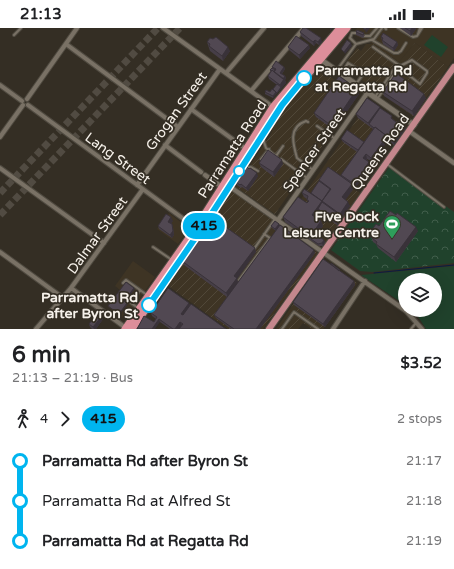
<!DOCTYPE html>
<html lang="en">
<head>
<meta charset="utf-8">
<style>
  body { margin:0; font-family:"Varela Round",sans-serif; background:#f2f2f2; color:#202124; height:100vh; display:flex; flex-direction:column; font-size:15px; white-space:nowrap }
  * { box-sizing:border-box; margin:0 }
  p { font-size:13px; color:#757577 }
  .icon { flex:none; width:22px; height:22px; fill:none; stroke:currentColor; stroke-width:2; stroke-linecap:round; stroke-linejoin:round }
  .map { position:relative; height:301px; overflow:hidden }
  .sheet { display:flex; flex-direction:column; background:#fff; flex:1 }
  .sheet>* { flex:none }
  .badge { padding:0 8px; border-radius:13px; font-size:14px; line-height:26px }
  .tools { position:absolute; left:398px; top:245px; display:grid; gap:8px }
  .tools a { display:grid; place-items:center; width:44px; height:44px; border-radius:50%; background:#fff; box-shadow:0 4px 16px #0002; font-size:20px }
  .map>.badge { position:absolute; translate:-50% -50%; box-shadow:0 0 0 2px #fff }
  .legs { display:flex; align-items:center; gap:6px; height:44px; padding:0 12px; font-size:13px }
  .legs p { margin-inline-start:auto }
  .overview { display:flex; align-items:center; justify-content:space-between; height:68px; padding:0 12px }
  h1 { font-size:22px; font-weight:800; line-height:30px }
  ul { padding:0 12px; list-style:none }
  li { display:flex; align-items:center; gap:14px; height:40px; font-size:15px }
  li i { display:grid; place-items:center; width:6px; height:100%; margin:0 5px; background:currentColor }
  li i::after { content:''; width:10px; height:10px; margin:-5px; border:3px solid; border-radius:50%; background:#fff }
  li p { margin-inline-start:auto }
  li:first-child i { background:linear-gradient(#0000 50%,currentColor 0) }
  li:last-child i { background:linear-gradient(currentColor 50%,#0000 0) }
  .status { display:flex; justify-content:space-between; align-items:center; height:28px; padding:0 20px; background:#fff; direction:ltr }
  .status svg { height:11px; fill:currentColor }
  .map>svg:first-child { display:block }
  .built { fill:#3e3424 }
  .industrial { fill:url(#industrial-furrows) }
  .grass { fill:#20422c }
  .park { fill:url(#park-crowns) }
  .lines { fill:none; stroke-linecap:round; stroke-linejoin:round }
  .stream { stroke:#0b1c42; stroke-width:1 }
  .motorway-tunnel { stroke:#514b42; stroke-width:7; stroke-dasharray:7 3.5; stroke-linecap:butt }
  .service-casing { stroke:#504b41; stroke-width:4 }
  .minor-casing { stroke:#504b41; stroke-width:6 }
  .tertiary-casing { stroke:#504b41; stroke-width:7 }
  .primary-casing { stroke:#504b41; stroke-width:8 }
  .trunk-casing { stroke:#504b41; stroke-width:9 }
  .service { stroke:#797165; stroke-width:2 }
  .minor { stroke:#797165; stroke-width:4 }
  .tertiary { stroke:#797165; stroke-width:5 }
  .primary { stroke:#c4878d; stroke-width:6 }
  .trunk { stroke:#dd8e9a; stroke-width:7 }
  .wall { fill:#463e47 }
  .shaded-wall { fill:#393239 }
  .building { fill:#514852; stroke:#393239 }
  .line-1-casing { stroke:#fff; stroke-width:9 }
  .line-1 { stroke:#00b5ef; stroke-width:6 }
  .stop-1-dot { fill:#fff; stroke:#00b5ef; stroke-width:2 }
  .labels { text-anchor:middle; stroke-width:3.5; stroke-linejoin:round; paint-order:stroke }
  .stop-label { font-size:14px; font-weight:bold; fill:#f6f1ea; stroke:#342e24; text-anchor:start }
  .street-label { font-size:14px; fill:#f6f1ea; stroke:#342e24 }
  .poi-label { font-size:14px; font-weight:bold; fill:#f6f1ea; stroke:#342e24; text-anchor:end }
</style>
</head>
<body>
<div class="status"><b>21:13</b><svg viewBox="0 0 49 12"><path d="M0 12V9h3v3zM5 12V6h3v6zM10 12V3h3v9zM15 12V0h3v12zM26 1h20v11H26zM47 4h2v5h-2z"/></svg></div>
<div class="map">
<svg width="454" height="301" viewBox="0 0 454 301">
  <defs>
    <pattern id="industrial-furrows" width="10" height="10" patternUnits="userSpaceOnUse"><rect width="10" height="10" fill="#3e3424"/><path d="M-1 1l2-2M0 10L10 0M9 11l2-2" fill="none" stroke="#514839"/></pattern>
    <pattern id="park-crowns" width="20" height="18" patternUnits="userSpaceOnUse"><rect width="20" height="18" fill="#20422c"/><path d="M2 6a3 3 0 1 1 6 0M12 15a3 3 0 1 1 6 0" fill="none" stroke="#415e4b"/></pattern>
  </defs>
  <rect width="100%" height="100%" fill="#342e24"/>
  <path class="built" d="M357,0H454V30L448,39L415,15L399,34L373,16L352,6Z
    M169,185L187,199L188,202L178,216L157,201Z
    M133,233L155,249L125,291L108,279L120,262L115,258Z"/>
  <path class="industrial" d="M415,15L448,39L413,88L343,39L357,20L361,23L366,16H373L399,34Z
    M318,40L336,53L333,65L351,77L275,186L236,159L265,115L271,106L273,100L286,78Z
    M369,74L406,100L394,117L376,104L342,152L360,165L323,218H319L285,194Z
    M232,163L318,225L263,301H228L167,257Z
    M324,232L357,255L323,301H312L303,295L298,301H276Z"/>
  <path class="grass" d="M432,7L448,19L441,29L424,17Z
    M454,238V301H426L419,290L412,282H435V252H405V277L361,247Z"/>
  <path class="park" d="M390,138L454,184V235L372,244L360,243L331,222Z"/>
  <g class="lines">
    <path class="stream" d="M374,245L454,237"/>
    <path class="motorway-tunnel" d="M0,165L158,0
      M0,187L180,0"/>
    <g class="service-casing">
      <path id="service" d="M385,0L386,1
        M398,0L413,9L417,8L422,0
        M418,6L420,0
        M14,7L21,0
        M363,8H370L377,0
        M372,12L394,25H398L401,23L406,15
        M356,16L350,10L352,5H357
        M373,19L400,38V42
        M337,42L356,16L374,11L382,0
        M342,45L348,35L364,45L356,56
        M375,69L394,41L412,32L427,43V45L420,56L401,41L397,42L378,70
        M308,94L306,93C288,99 293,116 297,130L313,142
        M317,98L334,110
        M263,111L266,120L277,129
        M276,128L283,118
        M261,131L269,121
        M281,131L307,150
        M387,136L444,179
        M243,139L246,140L251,139L258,143
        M153,219L172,232
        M254,221L275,191
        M239,252L270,210L264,206
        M123,255L126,252L147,267
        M138,280L131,275L140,262
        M282,301L294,284L318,301
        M411,301L416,295"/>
    </g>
    <g class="minor-casing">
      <path id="minor" d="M163,0L273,79
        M66,16L178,99
        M226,45L264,0
        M0,57L22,73
        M251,63L304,0
        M27,71L77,0
        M28,77L196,200
        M191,81L246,121
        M409,103L454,135
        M0,109L23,77
        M165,117L201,144
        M0,140L104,215
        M205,147L222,159
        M137,157L220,41
        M229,158L406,283L422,301
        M278,192L368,64
        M0,224L63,270
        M71,260L126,300
        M36,301L71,260L143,161
        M333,301L365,253"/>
    </g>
    <g class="tertiary-casing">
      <path id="tertiary" d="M320,31L414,97"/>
    </g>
    <g class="primary-casing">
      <path id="primary" d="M269,301L454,39"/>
    </g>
    <g class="trunk-casing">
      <path id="trunk" d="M125,301L196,200L273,79L340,0
        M132,301L205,196L282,77L347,0"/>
    </g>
    <use href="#service" class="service"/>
    <use href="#minor" class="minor"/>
    <use href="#tertiary" class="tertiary"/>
    <use href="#primary" class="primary"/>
    <use href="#trunk" class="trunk"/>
  </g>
  <path class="wall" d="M400,0H416V1L411,8Z
    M300,4L322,14L319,17L316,15L314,18L301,8Z
    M356,4L365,7L363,10L356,7Z
    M381,9L397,14L398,17L394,23L383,16Z
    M207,14L230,23L223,33L210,23Z
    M288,19L310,20L300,31L289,22Z
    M272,39H284L285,41L282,46L285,48L286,50L285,52L286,55L273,70L265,66V64H270L277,57L269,51L268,48L271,44L270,42L272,40Z
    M317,39L328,42L329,44L327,47L318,41Z
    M357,61L359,66L334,102L316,89L314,85Z
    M383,64L426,70L414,88L384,68Z
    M380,80L397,95L405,97L406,100L394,117L388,112L373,134L367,131V132L369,134L371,138L355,160L353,159L354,160L345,172L350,178L337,197L319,184L316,189L321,193L323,198L317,206L325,214L323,218H319L285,194L283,189L307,175L308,174L307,171L304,169L302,165H311L319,153V152L342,149L341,147L357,124L343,114L341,111L364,114L373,101L358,90L356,86Z
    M259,135L283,136L274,149L261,139Z
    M258,148L248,163L242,159L241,160L237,157L236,154Z
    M173,193L171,195L173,199L174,207L172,210L159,201L158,198Z
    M279,196V197L315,225L260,301H231L216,290L214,287L227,269L184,237L182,233L256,224L237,251L238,254L276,203L272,200L271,198Z
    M379,198L418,203L396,234L378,220L376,216L373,214L372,211L371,210L369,206Z
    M354,253L355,257L325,299L294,277L293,274Z
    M189,275L190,278L226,301H170L160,294H154L156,291L152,288L151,285Z
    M103,291L96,301H92L90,299L89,296Z"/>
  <path class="shaded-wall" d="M331,0H333L330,3V1Z
    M367,0H370L366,5L365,2Z
    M412,0H416V1L411,8L410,3Z
    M321,10L322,14L319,17L318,14Z
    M315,12L316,15L314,18L313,14Z
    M397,14L398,17L394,23L393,20Z
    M351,15L352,18L345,26L344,24Z
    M309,17L310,20L300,31L299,27Z
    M228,19L230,23L223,33L222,28Z
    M284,39L285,41L281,47L280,45Z
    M328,42L329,44L327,47L326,45Z
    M285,48L286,50L285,52L286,55L273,70V68L281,59L280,57L283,51Z
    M357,61L359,66L334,102L332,98Z
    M424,66L426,70L414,88L412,83Z
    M380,79L381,83L369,96L368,95Z
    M405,97L406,100L394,117L393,113Z
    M387,108L388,112L373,134L371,130Z
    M366,126L367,131L365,134L363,130Z
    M282,132L283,136L274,149L273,144Z
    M369,134L371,138L355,160L354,156Z
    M257,145L258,148L248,163L246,160Z
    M352,156L354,160L344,174L342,169Z
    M322,173L324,178L318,181L319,184L314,191L312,187Z
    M348,174L350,178L341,190L340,186Z
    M340,187L341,190L337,197L336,193Z
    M171,189L173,193L170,197L168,194Z
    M321,193L323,198L313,212L311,211L310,209Z
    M172,196L174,207L172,210L170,207Z
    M279,196L280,198L276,203L275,201Z
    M416,199L418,203L396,234L394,229Z
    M324,212L325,214L323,218L322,215Z
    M255,220L256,224L237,251L238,255L228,269L226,265L234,248Z
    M314,222L315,225L260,301H256Z
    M354,253L355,257L325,299L323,296Z
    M134,260L135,261L125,274L124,273Z
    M127,275L128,276L119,287V286Z
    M189,275L190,279L182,289L181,286Z
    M102,288L103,291L96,301H94L93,299Z
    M159,291L160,294L155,301H152Z
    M180,294L182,297L179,301H175Z"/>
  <path class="building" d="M303,0H306L321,10L318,14L315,12L313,14L300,4Z
    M363,0H367L365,2Z
    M405,0H412L410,3Z
    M357,2L364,5L363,7L356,4Z
    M383,5L397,14L393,20L382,12L383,10L381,9Z
    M296,8L309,17L299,27L288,19Z
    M216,9L228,19L222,28L209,18L210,16L207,14L210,10L213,11Z
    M347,12L351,15L344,24L341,21Z
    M276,33L284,39L280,45L285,48L283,51L274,44L276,41L272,39Z
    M320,37L328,42L326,45L317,39Z
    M272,40L275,42L274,44L272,42V43L270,42Z
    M272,42L284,51L280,57L268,48Z
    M396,45L424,66L412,83L383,64Z
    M339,48L357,61L332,98L314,85Z
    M277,56L281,59L277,65L273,61Z
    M272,61L276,64L273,68L265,64L266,62L270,64Z
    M367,70L380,79L368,95L356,86Z
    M380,80L392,88L391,90L397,95L398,93L405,97L393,113L375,99L374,100L369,96Z
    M375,99L387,108L371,130L366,126L363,130L369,134L354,156L341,147Z
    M347,102L364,114L358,122L341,111Z
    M268,122L282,132L273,144L259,135Z
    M247,139L249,141L250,140L257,145L246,160L241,156L240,157L236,154Z
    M328,139L352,156L342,169L348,174L340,186L322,173L331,161L319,152Z
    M319,153L330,161L322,173L311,165Z
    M304,161L322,173L312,187L321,193L310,209L283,189L298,169L307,175L309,173L307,172L308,168L302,165Z
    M322,174L340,187L336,193L318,181Z
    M390,183L396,187L397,185L416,199L394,229L376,216L377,214L372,210L373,208L369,206L376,196L379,198Z
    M166,186L171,189L168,194L172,196L173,203L170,207L158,198Z
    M213,190L255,220L234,248L237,250L226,265L182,233Z
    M275,193L279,196L275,201L271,198Z
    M280,197L314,222L256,301H234L214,287Z
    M315,205L324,212L322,215L318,216L311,211Z
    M323,231L354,253L323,296L293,274Z
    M331,235L340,242L339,243L331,236Z
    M126,254L134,260L124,273L127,275L119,286L108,278Z
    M168,260L189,275L181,286L183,287L191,276L226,301H179L183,296L180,294L175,301H173L159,291L152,301H137L144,288L154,294L157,289L151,285Z
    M98,284L102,288L93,299L89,296Z"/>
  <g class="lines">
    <g class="line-1-casing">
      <path id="line-1" d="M149,277L205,196L282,77L304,50"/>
    </g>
    <use href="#line-1" class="line-1"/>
  </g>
  <defs>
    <g id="stadium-pin" transform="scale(0.9)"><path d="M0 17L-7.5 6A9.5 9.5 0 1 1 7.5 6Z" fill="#2e9e5b" stroke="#342e24"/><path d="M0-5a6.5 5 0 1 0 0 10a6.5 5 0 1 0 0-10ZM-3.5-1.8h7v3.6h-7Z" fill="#fff"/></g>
  </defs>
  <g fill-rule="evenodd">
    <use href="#stadium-pin" x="392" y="196"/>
  </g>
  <g class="stop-1-dot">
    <circle cx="304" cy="50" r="7"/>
    <circle cx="239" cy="143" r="5"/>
    <circle cx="149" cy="277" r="7"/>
  </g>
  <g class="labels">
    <g class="stop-label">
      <text x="315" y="47">Parramatta Rd<tspan x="315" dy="16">at Regatta Rd</tspan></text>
      <text x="138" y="274" text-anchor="end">Parramatta Rd<tspan x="138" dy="16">after Byron St</tspan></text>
    </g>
    <g class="street-label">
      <text transform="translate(176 83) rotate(-54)" y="5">Grogan Street</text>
      <text transform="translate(232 121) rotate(-57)" y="5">Parramatta Road</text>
      <text transform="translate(314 122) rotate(-55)" y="5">Spencer Street</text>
      <text transform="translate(380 124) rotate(-55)" y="5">Queens Road</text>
      <text transform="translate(118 130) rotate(36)" y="5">Lang Street</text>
      <text transform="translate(97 207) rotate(-54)" y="5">Dalmar Street</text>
    </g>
    <g class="poi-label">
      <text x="379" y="193">Five Dock<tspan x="379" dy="16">Leisure Centre</tspan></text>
    </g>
  </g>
</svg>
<div class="tools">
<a><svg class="icon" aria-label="layers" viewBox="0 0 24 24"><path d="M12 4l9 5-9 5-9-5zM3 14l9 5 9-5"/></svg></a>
</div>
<b class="badge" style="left:204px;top:198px;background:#00b5ef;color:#111">415</b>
</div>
<section class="sheet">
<div class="overview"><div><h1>6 min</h1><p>21:13 – 21:19 · Bus</p></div><b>$3.52</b></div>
<div class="legs"><svg class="icon" aria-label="walk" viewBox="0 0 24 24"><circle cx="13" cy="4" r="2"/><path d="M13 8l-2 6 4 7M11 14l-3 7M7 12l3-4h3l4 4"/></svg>4<svg class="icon" aria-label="forward" viewBox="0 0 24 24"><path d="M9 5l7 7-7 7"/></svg><b class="badge" style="background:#00b5ef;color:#111">415</b><p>2 stops</p></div>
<ul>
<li><i style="color:#00b5ef"></i><b>Parramatta Rd after Byron St</b><p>21:17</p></li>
<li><i style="color:#00b5ef"></i><span>Parramatta Rd at Alfred St</span><p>21:18</p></li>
<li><i style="color:#00b5ef"></i><b>Parramatta Rd at Regatta Rd</b><p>21:19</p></li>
</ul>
</section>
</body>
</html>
